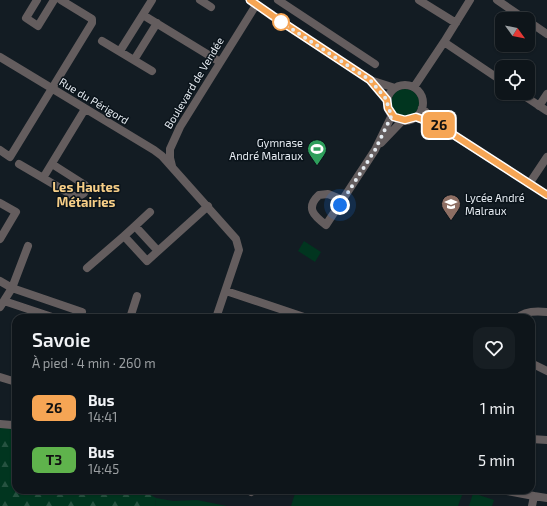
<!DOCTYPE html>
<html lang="fr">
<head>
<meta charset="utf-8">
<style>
  body { margin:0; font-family:"Exo 2",sans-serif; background:#171e23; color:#f1f3f6; height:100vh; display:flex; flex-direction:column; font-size:15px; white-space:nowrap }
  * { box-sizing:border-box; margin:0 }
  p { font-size:13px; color:#9b9fa2 }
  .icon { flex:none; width:22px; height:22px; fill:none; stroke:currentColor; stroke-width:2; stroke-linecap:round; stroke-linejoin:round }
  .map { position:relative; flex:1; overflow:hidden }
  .panel { position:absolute; left:12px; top:314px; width:523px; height:180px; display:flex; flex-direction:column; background:#0e151a; border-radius:12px; box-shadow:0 1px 3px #0004,0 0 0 1px #2e3439 }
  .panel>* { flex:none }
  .badge { padding:0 8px; border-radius:6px; font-size:14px; line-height:26px }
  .needle { width:26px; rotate:123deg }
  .tools { position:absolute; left:495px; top:12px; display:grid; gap:8px }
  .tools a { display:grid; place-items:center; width:40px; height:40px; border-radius:8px; background:#0e151a; box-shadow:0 1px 3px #0004,0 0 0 1px #2e3439; font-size:20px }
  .you { position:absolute; width:20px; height:20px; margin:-10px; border:3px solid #fff; border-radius:50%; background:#1a73e8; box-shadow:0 0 0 6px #1a73e833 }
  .map>.badge { position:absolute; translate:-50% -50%; box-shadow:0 0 0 2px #fff }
  .round { display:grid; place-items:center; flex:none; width:42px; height:42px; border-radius:12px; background:#171e23 }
  .overview { display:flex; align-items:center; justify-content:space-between; height:68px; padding:0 20px }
  h1 { font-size:19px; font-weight:600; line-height:30px }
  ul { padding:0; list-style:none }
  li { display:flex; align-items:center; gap:12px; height:52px; padding:0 20px }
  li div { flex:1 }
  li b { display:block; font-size:15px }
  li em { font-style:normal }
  li .badge { min-width:44px; font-weight:700; text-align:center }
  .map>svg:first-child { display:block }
  .green { fill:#01351f }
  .forest { fill:url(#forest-firs) }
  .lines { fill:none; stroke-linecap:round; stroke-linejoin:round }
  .minor { stroke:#645d5e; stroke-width:8 }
  .line-casing { stroke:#fff; stroke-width:9 }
  .line { stroke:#f6a554; stroke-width:6 }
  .walk { stroke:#e5ebf1; stroke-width:4; stroke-dasharray:0 7.2 }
  .stop-dot { fill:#fff; stroke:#f6a554; stroke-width:2 }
  .labels { text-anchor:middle; stroke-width:3; stroke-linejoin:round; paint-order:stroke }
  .street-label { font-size:11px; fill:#e5ebf1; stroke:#0a131a }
  .poi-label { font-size:11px; fill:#e5ebf1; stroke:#0a131a; text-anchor:end }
  .quarter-label { font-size:13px; font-weight:bold; fill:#f6ce87; stroke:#0a131a }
</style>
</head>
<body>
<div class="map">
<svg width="547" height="506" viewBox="0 0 547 506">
  <defs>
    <pattern id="forest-firs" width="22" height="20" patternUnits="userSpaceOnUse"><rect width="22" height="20" fill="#01351f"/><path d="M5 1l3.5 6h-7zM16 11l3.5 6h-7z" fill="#265240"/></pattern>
  </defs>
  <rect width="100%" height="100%" fill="#131c23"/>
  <path class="green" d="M391 103a14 14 0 1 1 28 0a14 14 0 1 1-28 0Z
    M304,241L321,252L315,262L298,251Z
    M296,490H464L458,506H291Z
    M473,493L494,500L492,506H469Z
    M156,498L173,501L197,500L227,506H155Z"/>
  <path class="forest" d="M0,427L16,430V490H143L156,498L155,506H0Z"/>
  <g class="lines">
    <path class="minor" d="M37,0L26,18L38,26L54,0
      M200,0L211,7
      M250,0L273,17L370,80L395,88
      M278,0L375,64
      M419,0L456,23
      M497,0L525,19
      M143,15L220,62
      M528,21L547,34
      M102,41L152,71
      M444,42L502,81
      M120,51L152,0
      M0,57L154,150L162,156L236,239L239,250L216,318
      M134,60L157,23
      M371,80L387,99
      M387 103a18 18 0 1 1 36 0a18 18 0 1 1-36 0Z
      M414,87L444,42L470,0
      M520,93L547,111
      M539,106L547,94
      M422,108L439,126L547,195
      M415,117L437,125
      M381,143L403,120
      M0,150L10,157L92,23V19L61,0
      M19,164L43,178L85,109
      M172,166L170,158V149L180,127L256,5
      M43,178L77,198L84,193L85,185L52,164
      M529,184L547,157
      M343,200L328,194L319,195C305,208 314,216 326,225L375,150L392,115
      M0,203L16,212L0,239
      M135,226L150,212
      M158,251L147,261L124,236L135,226L158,251L208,206
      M87,268L124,236
      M0,281L12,288L82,312
      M226,291L307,318
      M4,301L52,317
      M0,307L12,288L28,246
      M130,318L137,296
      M518,318C524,311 538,311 547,312
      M531,363L547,371
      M0,377L16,382
      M0,424L12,425L16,422
      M531,439L547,440
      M507,491L534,496
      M251,492L252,490
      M532,506L534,496L547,498"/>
  </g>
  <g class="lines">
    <g class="line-casing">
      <path id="line" d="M250,0L273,16L370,80L387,100L388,108L394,117L405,120L416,117L440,126L547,195"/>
    </g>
    <use href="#line" class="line"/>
    <path class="walk" d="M281,22L370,80L387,100L388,108L392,115L375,150L340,205"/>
  </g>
  <defs>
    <g id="stadium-pin" transform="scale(1)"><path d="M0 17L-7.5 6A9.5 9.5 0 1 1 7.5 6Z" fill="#2e9e5b" stroke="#0a131a"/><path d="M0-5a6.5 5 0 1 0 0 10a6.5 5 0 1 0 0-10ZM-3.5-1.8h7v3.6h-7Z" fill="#fff"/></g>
    <g id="school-pin" transform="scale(1)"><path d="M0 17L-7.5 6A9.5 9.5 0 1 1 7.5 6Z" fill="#8d6e63" stroke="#0a131a"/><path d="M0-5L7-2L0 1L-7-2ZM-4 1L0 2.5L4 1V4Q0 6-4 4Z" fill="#fff"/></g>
  </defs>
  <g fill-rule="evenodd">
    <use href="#stadium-pin" x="317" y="149"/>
    <use href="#school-pin" x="451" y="204"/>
  </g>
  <circle class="stop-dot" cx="281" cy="22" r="8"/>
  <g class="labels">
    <g class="street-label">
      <text transform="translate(194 83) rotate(-59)" y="4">Boulevard de Vendée</text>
      <text transform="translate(94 101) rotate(31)" y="4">Rue du Périgord</text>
    </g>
    <g class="poi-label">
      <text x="303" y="147">Gymnase<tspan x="303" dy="13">André Malraux</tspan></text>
      <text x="465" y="202" text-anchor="start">Lycée André<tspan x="465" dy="13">Malraux</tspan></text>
    </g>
    <g class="quarter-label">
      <text x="86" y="192">Les Hautes<tspan x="86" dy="15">Métairies</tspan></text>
    </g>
  </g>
</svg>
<div class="tools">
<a><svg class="needle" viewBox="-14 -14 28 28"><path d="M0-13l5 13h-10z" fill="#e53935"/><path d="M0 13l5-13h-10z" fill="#9b9fa2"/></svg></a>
<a><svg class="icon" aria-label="locate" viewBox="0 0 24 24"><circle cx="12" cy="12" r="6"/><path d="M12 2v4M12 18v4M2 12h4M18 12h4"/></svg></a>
</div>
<div class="you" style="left:340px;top:205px"></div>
<b class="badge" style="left:439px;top:125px;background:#f6a554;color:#111">26</b>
<section class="panel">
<div class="overview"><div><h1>Savoie</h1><p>À pied · 4 min · 260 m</p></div><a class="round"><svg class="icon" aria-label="heart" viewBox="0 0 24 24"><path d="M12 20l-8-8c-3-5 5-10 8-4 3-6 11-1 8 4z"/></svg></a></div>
<ul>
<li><span class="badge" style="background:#f6a554;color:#111">26</span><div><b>Bus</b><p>14:41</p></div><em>1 min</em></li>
<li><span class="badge" style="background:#5fb34c;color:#111">T3</span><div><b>Bus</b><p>14:45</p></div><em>5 min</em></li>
</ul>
</section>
</div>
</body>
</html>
